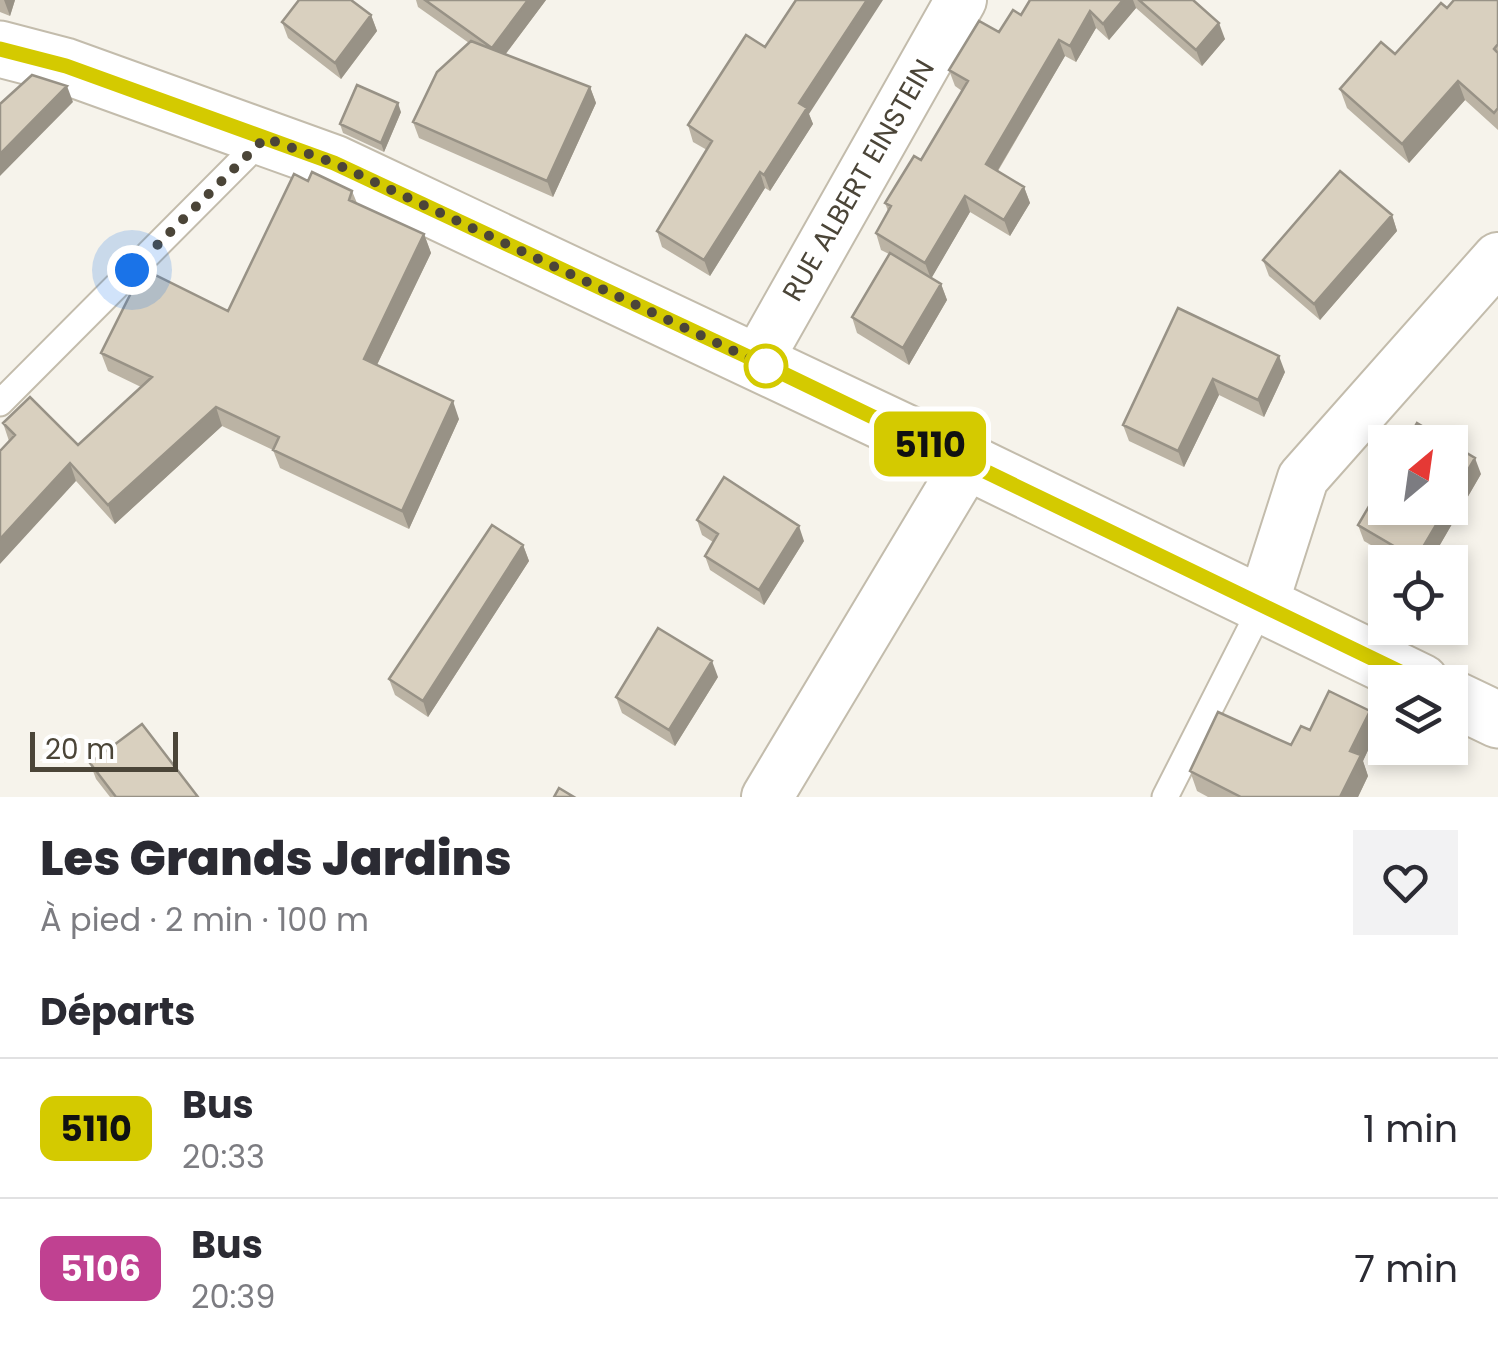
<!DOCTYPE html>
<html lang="fr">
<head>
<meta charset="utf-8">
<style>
  body { margin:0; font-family:Poppins,sans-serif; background:#f2f2f3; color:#2b2b33; height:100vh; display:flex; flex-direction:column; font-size:38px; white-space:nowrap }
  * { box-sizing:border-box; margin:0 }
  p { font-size:32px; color:#7c7c81 }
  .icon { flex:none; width:55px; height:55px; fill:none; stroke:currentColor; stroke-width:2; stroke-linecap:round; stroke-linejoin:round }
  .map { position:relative; height:797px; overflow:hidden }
  .side { display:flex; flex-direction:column; background:#fff; flex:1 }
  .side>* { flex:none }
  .badge { padding:0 20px; border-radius:15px; font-size:35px; line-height:65px }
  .needle { width:65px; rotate:29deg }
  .controls { position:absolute; left:1368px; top:425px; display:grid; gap:20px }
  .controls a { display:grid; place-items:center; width:100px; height:100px; border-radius:0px; background:#fff; box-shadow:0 5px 15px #0003; font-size:50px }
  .scale { position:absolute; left:30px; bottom:25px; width:148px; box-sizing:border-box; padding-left:10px; border:5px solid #4b4538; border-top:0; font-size:28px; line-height:35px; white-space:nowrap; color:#4b4538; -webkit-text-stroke:8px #fff; paint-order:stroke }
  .you { position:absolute; width:50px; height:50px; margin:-25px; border:8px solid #fff; border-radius:50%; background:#1a73e8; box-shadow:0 0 0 15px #1a73e833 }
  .map>.badge { position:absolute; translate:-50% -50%; box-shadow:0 0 0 5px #fff }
  h2 { padding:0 40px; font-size:38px; line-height:90px }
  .round { display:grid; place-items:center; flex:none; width:105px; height:105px; border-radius:0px; background:#f2f2f3 }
  .summary { display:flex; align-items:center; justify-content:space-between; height:170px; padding:0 40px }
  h1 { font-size:48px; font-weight:800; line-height:75px }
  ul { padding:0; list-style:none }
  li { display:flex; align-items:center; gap:30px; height:140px; padding:0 40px; border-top:2px solid #e1e1e2 }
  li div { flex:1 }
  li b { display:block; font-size:38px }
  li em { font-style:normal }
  li .badge { min-width:110px; font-weight:700; text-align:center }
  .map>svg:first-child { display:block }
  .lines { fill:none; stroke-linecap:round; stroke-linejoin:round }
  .service-casing { stroke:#c3bcac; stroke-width:29 }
  .minor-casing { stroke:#c3bcac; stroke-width:54 }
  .tertiary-casing { stroke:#c3bcac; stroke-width:59 }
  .service { stroke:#fff; stroke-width:25 }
  .minor { stroke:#fff; stroke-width:50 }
  .tertiary { stroke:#fff; stroke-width:55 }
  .wall { fill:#bbb3a4 }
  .shaded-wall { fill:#989286 }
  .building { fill:#d9d0bf; stroke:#989286; stroke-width:2.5 }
  .line-casing { stroke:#fff; stroke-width:22 }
  .line { stroke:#d4ca00; stroke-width:15 }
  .walk { stroke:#4b4538; stroke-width:10; stroke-dasharray:0 18 }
  .stop-dot { fill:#fff; stroke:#d4ca00; stroke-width:5 }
  .labels { text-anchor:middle; stroke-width:8; stroke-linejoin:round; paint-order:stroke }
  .street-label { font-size:28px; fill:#4b4538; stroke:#fff }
</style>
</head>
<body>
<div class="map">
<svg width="1498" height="797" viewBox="0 0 1498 797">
  <rect width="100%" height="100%" fill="#f6f3eb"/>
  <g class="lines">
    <g class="service-casing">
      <path id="service" d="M0,403L265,137
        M1165,797L1262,606"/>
    </g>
    <g class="minor-casing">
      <path id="minor" d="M757,361L961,0
        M1262,606L1303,478L1498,258
        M767,797L968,462"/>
    </g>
    <g class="tertiary-casing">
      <path id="tertiary" d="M0,49L65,66L334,163L968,462L1421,682
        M1450,697L1498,720"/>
    </g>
    <use href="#service" class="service"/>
    <use href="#minor" class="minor"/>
    <use href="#tertiary" class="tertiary"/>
  </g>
  <path class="wall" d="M0,0H15L10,16L0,12Z
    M416,0H546L505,55L590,87L596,103L553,197L419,138L413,122L469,43L418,7Z
    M1030,0H1193L1225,39L1202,66L1136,8L1109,40L1096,28L1076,62L1065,56L998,171L1024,187L1030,203L1010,236L970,212L931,278L941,284L947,300L909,365L857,333L852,317L889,254L881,250L876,233L888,211L885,203L921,160L962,91L955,86L949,70L1021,15Z
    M1498,0V130L1465,100L1409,163L1347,108L1340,89L1395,54L1447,8Z
    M371,15L377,31L341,79L288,38L282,22Z
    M401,112L384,152L343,133L340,124Z
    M809,114L813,124L770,191L765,188L710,276L662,247L657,231L707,150L693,142L688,125Z
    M308,181L352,191L357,203L424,234L431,253L377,365L459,419L409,529L280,468L273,450L222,426L115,524L76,481L9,441L3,423L78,445L141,387L108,371L101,353L228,311Z
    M1392,215L1397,231L1320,320L1269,276L1263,260Z
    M1178,308L1285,372L1264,417L1219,395L1184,467L1129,441L1123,425Z
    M1481,474L1430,562H1400L1364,541L1358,525Z
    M697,520L804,541L764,605L710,570L705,556L713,542L702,535Z
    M523,545L529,561L428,717L395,695L389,679Z
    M718,677L675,746L622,713L616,697Z
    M1370,711L1377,731L1363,761L1368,776L1358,797H1208L1197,791L1190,771L1291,745L1310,730Z
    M90,763L198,797H110L96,779Z"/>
  <path class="shaded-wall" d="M4,0H15L10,16Z
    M528,0H546L498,64L492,48Z
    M867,0H883L809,114L813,124L770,191L764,175L799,103Z
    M1123,0H1133L1136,8L1109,40L1103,24Z
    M1090,11L1096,28L1076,62L1070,46Z
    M371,15L377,31L341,79L335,63Z
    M1219,23L1225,39L1202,66L1196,50Z
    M1059,40L1065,56L992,180L986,164Z
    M1458,81L1465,100L1409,163L1402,144Z
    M67,86L73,102L0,176V154Z
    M590,87L596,103L553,197L547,181Z
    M398,103L401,112L384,152L381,143Z
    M760,172L765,188L710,276L704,260Z
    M1024,187L1030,203L1010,236L1004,220Z
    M965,196L970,212L931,279L925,263Z
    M1392,215L1397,231L1320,320L1314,304Z
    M424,234L431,253L371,377L364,359Z
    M941,284L947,300L909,365L903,348Z
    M1279,356L1285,372L1264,417L1258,400Z
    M1213,379L1219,395L1184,467L1178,451Z
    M453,401L459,419L409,529L402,511Z
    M216,407L222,426L115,524L108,505Z
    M1475,458L1481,474L1430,562H1417L1416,559L1446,508H1450V501Z
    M70,463L76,481L0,564V539Z
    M799,526L804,541L764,605L759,590Z
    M523,545L529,561L428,717L423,701Z
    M712,661L718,677L675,746L669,730Z
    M1370,711L1377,731L1363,761L1368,776L1358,797H1340L1350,751Z"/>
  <path class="building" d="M299,0H351L371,15L335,63L282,22Z
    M425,0H528L492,48Z
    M796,0H867L799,103L807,108L764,175L760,172L704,260L657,231L712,141L688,125L746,35L765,47Z
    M1030,0H1123L1103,24L1090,11L1070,46L1059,40L986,164L1024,187L1004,220L965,196L925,263L876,233L891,206L885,203L914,156L921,160L968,81L949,70L979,21L999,32L1013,10L1021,15Z
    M1139,0H1193L1219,23L1196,50Z
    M1454,0H1498V44L1494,49L1498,53V108L1494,113L1458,81L1402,144L1340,89L1381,42L1395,54L1441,3L1447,8Z
    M471,41L590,87L547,181L413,122L437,72Z
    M32,75L67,86L0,154V104Z
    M357,85L398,103L381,143L340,124Z
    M1340,171L1392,215L1314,304L1263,260Z
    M312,172L352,191L349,200L424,234L364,359L453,401L402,511L273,450L279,437L216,407L108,505L70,463L0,539V451L15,435L3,423L30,397L78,445L152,377L101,353L143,269L228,311L294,174L308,181Z
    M890,253L941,284L903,348L852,317Z
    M1178,308L1279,356L1258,400L1213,379L1178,451L1123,425Z
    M1417,423L1449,442H1406Z
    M1450,443L1475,458L1450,501Z
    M724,477L799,526L759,590L705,556L718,534L697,520Z
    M1385,479V508H1446L1416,559L1358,525Z
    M492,525L523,545L423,701L389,679Z
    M658,628L712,661L669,730L616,697Z
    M1329,691L1370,711L1350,751L1361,755L1340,797H1241L1190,771L1218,712L1291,745L1301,726L1310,730Z
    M142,724L198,797H116L90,763Z
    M559,788L574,797H554Z"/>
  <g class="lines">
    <g class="line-casing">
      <path id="line" d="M0,49L66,66L334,163L757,361L1421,682"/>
    </g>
    <use href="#line" class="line"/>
    <path class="walk" d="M132,270L265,138L334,163L766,366"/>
  </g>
  <circle class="stop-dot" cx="766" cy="366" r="20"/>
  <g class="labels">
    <g class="street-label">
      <text transform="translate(858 180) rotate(-60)" y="10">RUE ALBERT EINSTEIN</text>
    </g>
  </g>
</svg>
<div class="controls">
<a><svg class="needle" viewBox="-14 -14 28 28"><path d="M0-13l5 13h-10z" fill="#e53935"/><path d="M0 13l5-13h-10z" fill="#7c7c81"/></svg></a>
<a><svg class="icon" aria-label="locate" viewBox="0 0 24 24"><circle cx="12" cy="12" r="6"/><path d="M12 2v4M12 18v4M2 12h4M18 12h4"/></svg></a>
<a><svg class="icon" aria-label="layers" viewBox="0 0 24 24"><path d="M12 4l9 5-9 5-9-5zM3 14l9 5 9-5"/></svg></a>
</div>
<div class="scale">20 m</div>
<div class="you" style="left:132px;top:270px"></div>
<b class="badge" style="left:930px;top:444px;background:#d4ca00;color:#111">5110</b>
</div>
<section class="side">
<div class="summary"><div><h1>Les Grands Jardins</h1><p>À pied · 2 min · 100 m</p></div><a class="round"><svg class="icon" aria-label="heart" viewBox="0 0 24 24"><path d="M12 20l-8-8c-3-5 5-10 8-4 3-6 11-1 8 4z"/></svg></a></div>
<h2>Départs</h2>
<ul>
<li><span class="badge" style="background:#d4ca00;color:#111">5110</span><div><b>Bus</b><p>20:33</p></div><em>1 min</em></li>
<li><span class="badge" style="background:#c04191;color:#fff">5106</span><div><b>Bus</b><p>20:39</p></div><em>7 min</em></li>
</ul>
</section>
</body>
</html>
